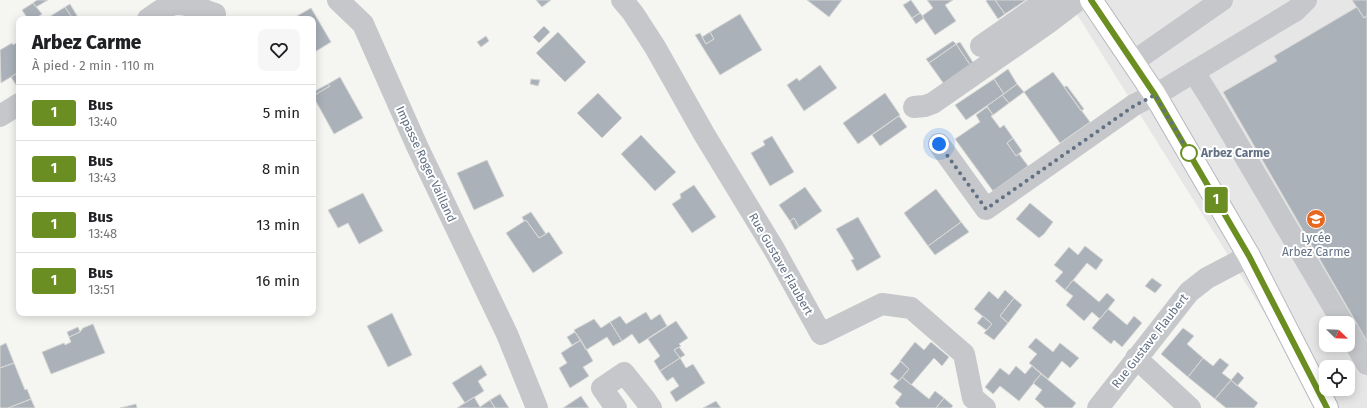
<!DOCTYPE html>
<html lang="fr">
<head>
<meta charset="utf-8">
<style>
  body { margin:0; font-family:"Fira Sans",sans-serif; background:#f6f6f6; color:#202124; height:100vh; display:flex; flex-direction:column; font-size:15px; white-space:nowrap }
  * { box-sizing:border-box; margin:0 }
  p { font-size:13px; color:#757577 }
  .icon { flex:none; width:22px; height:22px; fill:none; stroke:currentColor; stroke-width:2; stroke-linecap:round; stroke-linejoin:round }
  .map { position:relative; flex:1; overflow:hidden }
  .details { position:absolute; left:16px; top:16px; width:300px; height:300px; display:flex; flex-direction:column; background:#fff; border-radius:8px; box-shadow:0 2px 10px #0003 }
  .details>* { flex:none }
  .badge { padding:0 8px; border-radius:3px; font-size:14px; line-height:26px }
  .needle { width:26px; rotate:113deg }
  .buttons { position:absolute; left:1319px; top:316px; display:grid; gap:8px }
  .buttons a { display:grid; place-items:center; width:36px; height:36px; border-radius:8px; background:#fff; box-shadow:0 2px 10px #0003; font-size:20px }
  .you { position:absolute; width:20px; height:20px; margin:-10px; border:3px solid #fff; border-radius:50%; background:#1a73e8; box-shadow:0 0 0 6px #1a73e833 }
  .map>.badge { position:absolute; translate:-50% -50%; box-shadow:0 0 0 2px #fff }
  .round { display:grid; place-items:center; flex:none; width:42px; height:42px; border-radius:8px; background:#f6f6f6 }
  .summary { display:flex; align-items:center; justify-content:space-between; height:68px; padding:0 16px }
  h1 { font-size:19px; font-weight:800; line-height:30px }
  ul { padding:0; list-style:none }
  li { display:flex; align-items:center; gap:12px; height:56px; padding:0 16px; border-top:1px solid #e0e0e0 }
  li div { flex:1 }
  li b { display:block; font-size:15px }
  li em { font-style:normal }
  li .badge { min-width:44px; font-weight:700; text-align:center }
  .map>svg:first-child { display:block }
  .built { fill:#e5e6e5; fill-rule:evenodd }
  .building { fill:#aab1b8; stroke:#d6d7d4 }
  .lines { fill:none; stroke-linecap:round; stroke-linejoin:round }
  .major-casing { stroke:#b5b8bd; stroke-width:24 }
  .minor { stroke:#c5c7cb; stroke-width:22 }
  .major { stroke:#fff; stroke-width:22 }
  .line-casing { stroke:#fff; stroke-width:9 }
  .line { stroke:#6b8e23; stroke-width:6 }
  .walk { stroke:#637184; stroke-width:4; stroke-dasharray:0 7.2 }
  .stop-dot { fill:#fff; stroke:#6b8e23; stroke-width:2 }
  .labels { text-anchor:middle; stroke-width:4; stroke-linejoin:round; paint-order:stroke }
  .stop-label { font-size:12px; font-weight:bold; fill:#637184; stroke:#fff; text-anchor:start }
  .street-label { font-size:12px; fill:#637184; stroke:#fff }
  .poi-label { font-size:12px; fill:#637184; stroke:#fff }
</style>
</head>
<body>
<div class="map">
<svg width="1367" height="408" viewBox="0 0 1367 408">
  <rect width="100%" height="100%" fill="#f5f5f1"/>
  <path class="built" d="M1068,0H1367V408H1324ZM1326,323H1348V345H1326ZM1326,367H1348V389H1326Z"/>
  <path class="building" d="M37,0H48L36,7L33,3Z
    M536,0H551L542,7Z
    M807,0H842L829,17Z
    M911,0L920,13L912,18L903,5Z
    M927,0H953L945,5L956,21L935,35L922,16L933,8Z
    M987,0H995L1005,14L998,19L986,1Z
    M995,0H1026L1005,14Z
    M1352,0H1367V16L1364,18Z
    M33,3L42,14L35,19H28L22,10Z
    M70,4L79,19H73L65,7Z
    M65,7L73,19H46Z
    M1357,7L1364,18L1367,16V341L1223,92L1277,61L1274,56Z
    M311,8L331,42L313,53V19H292Z
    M920,13L924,18L916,24L912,18Z
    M740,14L762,50L720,75L695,35L700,33L706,44L714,39L710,32Z
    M544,26L550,32L539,43L533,37Z
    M558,32L586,62L565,82L536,53Z
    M710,32L714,39L706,44L702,37Z
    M486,36L489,41L481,47L477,42Z
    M19,41V72L1,83L0,50L12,43L13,45Z
    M953,41L956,44L929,63L926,59Z
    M960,42L974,64L971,66L956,44Z
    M956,44L971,66L944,84L929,63Z
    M820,65L837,88L804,111L787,85L797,78L799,81Z
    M1008,69L1017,84L1004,94L994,79Z
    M19,72V87L18,88L11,77Z
    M1053,72L1090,122L1060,143L1024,92Z
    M340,77L363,118L334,134L313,96L330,86L328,84Z
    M531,79L540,80L538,86L530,84Z
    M994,79L1004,94L966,120L955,105Z
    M328,84L330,86L313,96V92Z
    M1017,84L1024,92L1009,103L1002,95Z
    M1067,86L1084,109L1081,111L1064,87Z
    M598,93L622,118L602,138L577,113Z
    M885,93L900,115L858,144L843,123Z
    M1002,95L1009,103L993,115L987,106Z
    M987,107L993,115L991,116L1000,128L1004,125L1013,138L1007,143L1016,156L1019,154L1028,166L993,191L955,139L980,122L976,115Z
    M899,116L907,127L880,146L872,135Z
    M641,135L676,172L655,191L621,154Z
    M772,136L794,172L770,186L751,153L765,145L763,141Z
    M1013,138L1022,151L1016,156L1007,143Z
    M487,160L504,196L474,210L457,173Z
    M694,185L716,217L692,233L672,204L681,198L680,194Z
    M805,187L822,211L799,227L794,218L790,221L779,205Z
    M936,189L961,222L928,246L904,213Z
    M363,193L383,231L359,244L348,223L338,228L328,210Z
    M1030,203L1053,222L1044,234L1039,238L1016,219Z
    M531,212L546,234L539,238L526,220L524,221L522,217Z
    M858,217L881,257L857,271L851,260L854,259L836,229Z
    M794,218L799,227L795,230L790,221Z
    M526,220L539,238L549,232L563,253L533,273L506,233Z
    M961,222L969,232L935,255L928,246Z
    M1085,246L1103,260L1096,270L1087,263L1065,290L1055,281L1063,272L1054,265L1069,247L1078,255Z
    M1152,278L1162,285L1155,293L1145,286Z
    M1073,280L1099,302L1107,293L1115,300L1100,319L1092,312L1084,321L1066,305L1073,296L1065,290Z
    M1005,290L1014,298L1000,316L1008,323L994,340L984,333L992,324L974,309L989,291L998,299Z
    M1014,298L1022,305L1008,323L1000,316Z
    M1108,309L1127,325L1134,316L1142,323L1122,347L1114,340L1111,344L1092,328Z
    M646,312L651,320L660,314L667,326L639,344L632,334L622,341L610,322L620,316L626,324Z
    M392,313L412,355L388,367L367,326Z
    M983,316L992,324L986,330L977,323Z
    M594,319L601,328L610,322L622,341L613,346L607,337L586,350L574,330Z
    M676,321L688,338L679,344L681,346L674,350L680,358L660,371L654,361L660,356L648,339Z
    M93,324L105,353L51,374L42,352L64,343L65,345L71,342L69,337L80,332L83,328Z
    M78,327L80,332L69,337L67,332Z
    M1183,328L1194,336L1187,344L1203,358L1188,377L1161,354Z
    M575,332L581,340L572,345L567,337Z
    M1036,338L1053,352L1060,343L1079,358L1070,368L1062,361L1048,379L1029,363L1037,354L1028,347Z
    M581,340L593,361L583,367L589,376L570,388L559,368L567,363L561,353Z
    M915,342L924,350L931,342L949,357L942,366L934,358L911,385L902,377L909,369L900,361Z
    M6,343L14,363L0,368V346Z
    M679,347L685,355L680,358L674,350Z
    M680,358L686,368L693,364L705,383L676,402L670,392L679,386L673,377L667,381L660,371Z
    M1203,358L1213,366L1220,358L1229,365L1222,373L1231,380L1215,399L1188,377Z
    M901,361L909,369L899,381L890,374Z
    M14,363L25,390L27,389L31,399L8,408H0V368Z
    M481,365L487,375L478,381L484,391L465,403L452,383Z
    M1016,366L1025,374L1032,366L1041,374L1019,401L1000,386L993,394L985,387L1000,368L1009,375Z
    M1238,372L1244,378L1237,386L1231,380Z
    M1041,374L1076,403L1072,408H1045L1035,399L1042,390L1033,383Z
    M902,377L929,399L935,391L944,398L936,408H900L895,403L902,394L893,387Z
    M1231,380L1258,403L1254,408H1226L1215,399Z
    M500,394L509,408H495L490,400Z
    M581,396L589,408H563Z
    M474,397L480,407L490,400L495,408H457Z
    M944,398L953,406L951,408H936Z
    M31,399L35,408H8Z
    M716,401L721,408H703Z
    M136,404L137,408H120Z"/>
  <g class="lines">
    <g class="major-casing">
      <path id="major" d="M1091,0L1155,95L1249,256L1327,408"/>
    </g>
    <path class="minor" d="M338,0L363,24L417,146L507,334L537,408
      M622,0L633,13L655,47L704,134L774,249L821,334L882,304L911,308L964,354L973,398L985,408
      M148,19C156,14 166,5 176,4C189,3 203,10 215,14
      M981,46L1041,4H1048L1065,10
      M1133,62L1222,0
      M1194,72L1217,109L1343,323
      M914,107L925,106L933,103L1048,23L1078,0
      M0,116L19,104
      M939,144L986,209L1134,105L1167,88L1296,10L1306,0
      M1348,331L1367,364
      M1136,358L1190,408
      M616,408L602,388L624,373L644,398L651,408
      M1098,408L1189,292L1207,278L1249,256"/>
    <use href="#major" class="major"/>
  </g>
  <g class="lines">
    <g class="line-casing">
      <path id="line" d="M1091,0L1155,95L1249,256L1327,408"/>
    </g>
    <use href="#line" class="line"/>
    <path class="walk" d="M939,144L986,209L1134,106L1155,95L1189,153"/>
  </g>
  <defs>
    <g id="school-disc" transform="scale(1)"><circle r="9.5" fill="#e9661d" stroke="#fff"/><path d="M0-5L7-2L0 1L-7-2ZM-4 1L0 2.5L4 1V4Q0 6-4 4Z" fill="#fff"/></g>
  </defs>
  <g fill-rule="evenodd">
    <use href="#school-disc" x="1316" y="219"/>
  </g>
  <circle class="stop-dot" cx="1189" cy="153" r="8"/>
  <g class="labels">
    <g class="stop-label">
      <text x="1201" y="157">Arbez Carme</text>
    </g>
    <g class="street-label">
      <text transform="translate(426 164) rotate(65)" y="4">Impasse Roger Vailland</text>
      <text transform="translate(781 264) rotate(60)" y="4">Rue Gustave Flaubert</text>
      <text transform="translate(1150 341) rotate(-52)" y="4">Rue Gustave Flaubert</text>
    </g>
    <g class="poi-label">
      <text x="1316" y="242">Lycée<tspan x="1316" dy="14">Arbez Carme</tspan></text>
    </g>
  </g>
</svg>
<div class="buttons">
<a><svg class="needle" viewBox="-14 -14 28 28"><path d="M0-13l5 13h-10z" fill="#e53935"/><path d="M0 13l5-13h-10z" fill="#757577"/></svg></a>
<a><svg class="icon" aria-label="locate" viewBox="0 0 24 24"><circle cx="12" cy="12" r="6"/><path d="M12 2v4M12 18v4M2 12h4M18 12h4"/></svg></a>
</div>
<div class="you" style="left:939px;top:144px"></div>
<b class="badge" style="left:1216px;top:200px;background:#6b8e23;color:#fff">1</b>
<section class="details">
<div class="summary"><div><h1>Arbez Carme</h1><p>À pied · 2 min · 110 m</p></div><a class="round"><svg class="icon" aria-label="heart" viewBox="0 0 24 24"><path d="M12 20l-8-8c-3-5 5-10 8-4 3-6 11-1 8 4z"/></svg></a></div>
<ul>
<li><span class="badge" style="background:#6b8e23;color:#fff">1</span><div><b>Bus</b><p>13:40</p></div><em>5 min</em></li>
<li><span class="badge" style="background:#6b8e23;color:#fff">1</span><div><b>Bus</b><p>13:43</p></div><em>8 min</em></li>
<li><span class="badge" style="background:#6b8e23;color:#fff">1</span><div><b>Bus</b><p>13:48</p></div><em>13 min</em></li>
<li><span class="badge" style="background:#6b8e23;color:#fff">1</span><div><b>Bus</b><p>13:51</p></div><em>16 min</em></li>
</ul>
</section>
</div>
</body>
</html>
